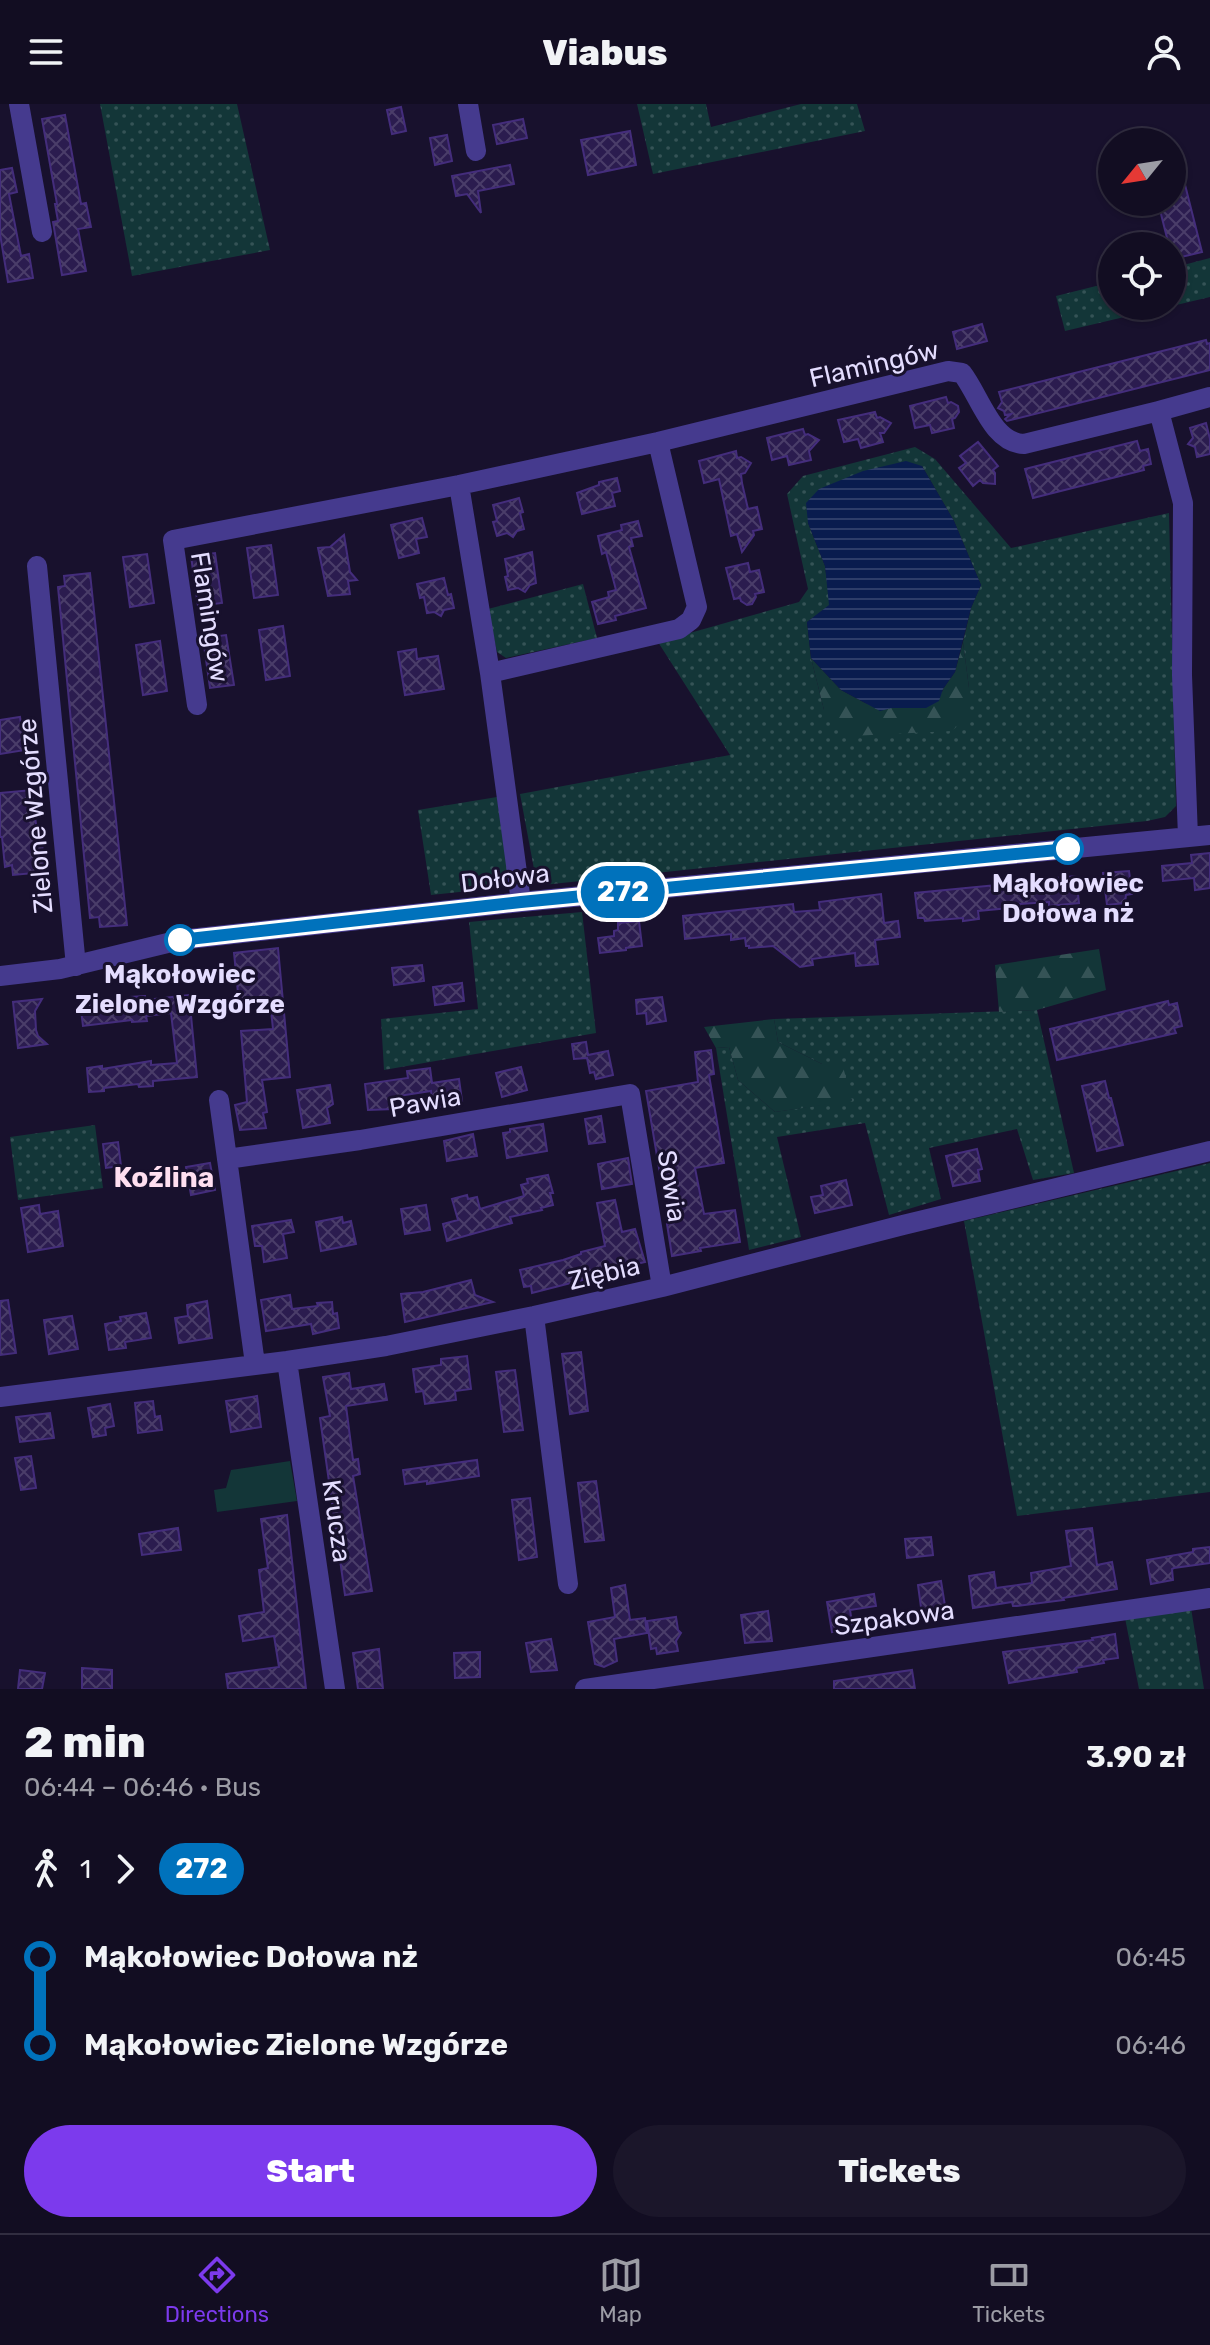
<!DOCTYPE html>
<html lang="en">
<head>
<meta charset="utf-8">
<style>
  body { margin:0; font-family:Rubik,sans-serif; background:#1b162a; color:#f1f3f6; height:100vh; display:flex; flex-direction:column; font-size:30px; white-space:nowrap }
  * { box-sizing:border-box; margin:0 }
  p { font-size:26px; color:#9c9ca5 }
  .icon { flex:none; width:44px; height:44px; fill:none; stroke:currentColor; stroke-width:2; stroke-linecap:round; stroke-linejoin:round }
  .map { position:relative; height:1585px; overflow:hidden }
  .drawer { display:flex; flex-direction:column; background:#120d22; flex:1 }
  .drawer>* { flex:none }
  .badge { padding:0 16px; border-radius:26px; font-size:28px; line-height:52px }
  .needle { width:52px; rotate:240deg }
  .buttons { position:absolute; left:1098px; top:24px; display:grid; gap:16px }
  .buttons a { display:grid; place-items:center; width:88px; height:88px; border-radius:50%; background:#120d22; box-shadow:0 2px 6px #0004,0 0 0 2px #312d40; font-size:40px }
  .map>.badge { position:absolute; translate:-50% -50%; box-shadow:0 0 0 4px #fff }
  .legs { display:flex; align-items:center; gap:12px; height:88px; padding:0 24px; font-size:26px }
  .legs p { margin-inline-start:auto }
  .headline { display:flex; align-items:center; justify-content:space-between; height:136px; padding:0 24px }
  h1 { font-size:44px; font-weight:800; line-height:60px }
  .action { display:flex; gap:16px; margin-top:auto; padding:16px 24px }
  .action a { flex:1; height:92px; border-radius:48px; background:#7c3aed; color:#fff; font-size:32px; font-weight:800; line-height:92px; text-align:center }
  .action a+a { background:#1b162a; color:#f1f3f6 }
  ul { padding:0 24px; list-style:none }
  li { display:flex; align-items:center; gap:28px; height:88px; font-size:30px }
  li i { display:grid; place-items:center; width:12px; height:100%; margin:0 10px; background:currentColor }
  li i::after { content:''; width:20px; height:20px; margin:-10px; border:6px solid; border-radius:50%; background:#120d22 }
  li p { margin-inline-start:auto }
  li:first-child i { background:linear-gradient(#0000 50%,currentColor 0) }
  li:last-child i { background:linear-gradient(currentColor 50%,#0000 0) }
  header { display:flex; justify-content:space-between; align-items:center; height:104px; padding:0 24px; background:#120d22; font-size:36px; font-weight:800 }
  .dock { display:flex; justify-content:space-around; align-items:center; height:112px; border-top:2px solid #312d40; background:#120d22; font-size:22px; color:#9c9ca5 }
  .dock a { display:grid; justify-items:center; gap:4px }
  .dock .active { color:#7c3aed }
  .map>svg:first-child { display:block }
  .grass { fill:url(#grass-dots); fill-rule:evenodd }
  .forest { fill:url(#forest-firs) }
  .park { fill:#133638 }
  .water { fill:url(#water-rules) }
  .building { fill:url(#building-cross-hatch); stroke:#442d7c; stroke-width:2 }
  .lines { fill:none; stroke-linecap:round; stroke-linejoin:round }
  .minor { stroke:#453a8e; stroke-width:20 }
  .line-1-casing { stroke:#fff; stroke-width:18 }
  .line-1 { stroke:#0072bc; stroke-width:12 }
  .stop-1-dot { fill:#fff; stroke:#0072bc; stroke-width:4 }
  .labels { text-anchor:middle; stroke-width:6; stroke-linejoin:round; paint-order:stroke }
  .street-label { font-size:26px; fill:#e4ddff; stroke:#18112d }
  .stop-label { font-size:26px; font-weight:bold; fill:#e4ddff; stroke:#18112d }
  .neighbourhood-label { font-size:28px; font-weight:bold; fill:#ffdff0; stroke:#18112d }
</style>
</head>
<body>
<header><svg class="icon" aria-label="menu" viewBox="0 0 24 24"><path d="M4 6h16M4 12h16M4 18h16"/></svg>Viabus<svg class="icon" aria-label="person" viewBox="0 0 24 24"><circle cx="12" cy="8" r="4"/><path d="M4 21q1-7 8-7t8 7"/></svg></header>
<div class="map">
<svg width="1210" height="1585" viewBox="0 0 1210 1585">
  <defs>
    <pattern id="grass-dots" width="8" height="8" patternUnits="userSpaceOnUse" patternTransform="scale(2)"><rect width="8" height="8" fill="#133638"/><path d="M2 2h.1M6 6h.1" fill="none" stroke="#355356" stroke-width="1.8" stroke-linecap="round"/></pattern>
    <pattern id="forest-firs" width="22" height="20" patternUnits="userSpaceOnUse" patternTransform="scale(2)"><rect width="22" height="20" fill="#133638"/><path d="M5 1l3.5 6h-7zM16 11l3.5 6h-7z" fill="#355356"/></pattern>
    <pattern id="water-rules" width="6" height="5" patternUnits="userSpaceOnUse" patternTransform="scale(2)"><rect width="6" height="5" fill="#091c4e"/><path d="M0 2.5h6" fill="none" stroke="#2d3d69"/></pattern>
    <pattern id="building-cross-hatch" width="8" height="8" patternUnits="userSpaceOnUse" patternTransform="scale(2)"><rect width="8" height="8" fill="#2b1c4f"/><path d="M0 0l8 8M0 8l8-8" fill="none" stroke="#4a3d69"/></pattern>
  </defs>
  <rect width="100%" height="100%" fill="#18112d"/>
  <path class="grass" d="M100,0H237L270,146L132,172Z
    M637,0H706L711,23L801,0H857L865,27L653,70Z
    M1210,154V193L1172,202V164Z
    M1112,178V202H1171L1065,227L1056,192Z
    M915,343L935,355L1011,444L1169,409L1176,702L1165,713L1147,717L543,781L534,765L520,690L730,651L658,538L799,498L808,485L787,390L803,372ZM922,362L954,417L981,481L971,504L963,538L969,584L824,606L811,554L807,518L830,501L825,462L808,419Z
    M583,480L597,534L506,554L497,548L488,505Z
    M497,693L508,765L505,778L497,784L431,791L418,706Z
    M582,808L596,929L384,966L381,915L478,905L469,818Z
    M1037,906L1074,1069L1033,1076L1017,1025L929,1044L941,1095L889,1111L865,1019L777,1033L801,1133L749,1146L716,944L729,943L738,976L775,1008L852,996L822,960L778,938L774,915Z
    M95,1021L103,1084L18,1096L10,1033Z
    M1210,1059V1388L1017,1412L964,1117Z
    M1191,1504L1204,1585H1139L1125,1514Z"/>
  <path class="forest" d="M963,538L969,584L966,614L952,627L851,632L824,606L811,554L841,586L880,607L892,604H926L939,597L943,585L955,568Z
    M1099,845L1106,886L1037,906L999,908L995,861Z
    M774,915L778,938L822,960L841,955L852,997L775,1008L738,976L729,943L716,944L704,923Z"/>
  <path class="park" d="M290,1357L297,1397L217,1408L214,1386L226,1384L231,1366Z"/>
  <path class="water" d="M906,357L922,362L954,417L981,481L971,504L955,568L943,585L939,597L926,604H892L880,607L841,586L811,554L807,518L829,501L825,462L808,419L806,399L819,385L863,367Z"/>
  <path class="building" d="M401,3L406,27L392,30L387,6Z
    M65,11L81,100L86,99L91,123L78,125L86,167L62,171L53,118L58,117L55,100H57L42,15Z
    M523,15L527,34L497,40L493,21Z
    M630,27L636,61L588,71L581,36Z
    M447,31L452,57L435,61L430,34Z
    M1172,49H1177L1202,148L1173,155L1172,142H1169L1158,98H1172Z
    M510,61L514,80L478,87L481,109L467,90L456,92L452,72Z
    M12,64L17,88L9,90L21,152L29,150L33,174L8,178L0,130V66Z
    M982,220L987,237L957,245L953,228Z
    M1206,236L1207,240L1210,239V266L1007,317L1005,315L1011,310L1005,311L1004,307L998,304L1002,298L999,288Z
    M946,293L948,299L951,298L958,302L959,308L955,314L952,315L954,324L932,329L930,321L915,324L910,302Z
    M875,308L877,314L880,313L891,319L884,329H880L883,338L861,344L858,335L844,338L838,316Z
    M1206,319L1210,335V350L1197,353L1195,343L1188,340L1193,334L1190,324Z
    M803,325L805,331L808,330L819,336L809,347L811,356L789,361L787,352L772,356L767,334Z
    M1137,337L1140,347L1148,345L1151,360L1143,362L1144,366L1033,394L1025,365Z
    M978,338L998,362L993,366L995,369V380L983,379L980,376L973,382L959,364L966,359L960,352Z
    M736,347L737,354L741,353L751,359L745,369L741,370L742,379L748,405L757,403L762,425L753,427L754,431L742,448L737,430L731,432L719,375L704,379L699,357Z
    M617,374L620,387L612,389L615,402L582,410L577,389L599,381V378Z
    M519,394L523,408L520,409L524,425L517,427L513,433L507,429L497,432L493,418L497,417L493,401Z
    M422,414L427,433L416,435L419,449L399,454L391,421Z
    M638,417L642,432L631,434L633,442L629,443L646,504L615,512L616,516L598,520L592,498L609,493L608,488L616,486L606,448L602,450L598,432L622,426L621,421Z
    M344,431L350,468L357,476L348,477L350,490L328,492L318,444L330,443Z
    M271,441L278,491L254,494L247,444Z
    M532,448L536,479L530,481L525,488L518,484L508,486L505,473L508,472L505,455Z
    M215,449L222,499L198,502L191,452Z
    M147,450L154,499L130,503L123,453Z
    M748,459L750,468L759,466L764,488L755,490L756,493L752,500L747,501L741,497L740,494L734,495L726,464Z
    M90,469L127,821L100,823L99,813L90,814L58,483L65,482L64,472Z
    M444,474L448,491L451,490L454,504L444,506L441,512L434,508L427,509L424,493L420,494L417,480Z
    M283,522L290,572L266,576L259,526Z
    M226,531L234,581L210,584L203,534Z
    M160,537L167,587L143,591L136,541Z
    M416,545L417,555L438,552L444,585L405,591L398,548Z
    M20,613L25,646L0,650V616Z
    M32,686L37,729H39L40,737H42L44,768L13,771L12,761L5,763L2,733H0V689Z
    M1210,749V784L1195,786L1194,774L1163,777L1162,762L1192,759L1191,751Z
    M1129,767L1132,790L1126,791L1125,799L1107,801L1103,769Z
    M1076,772L1079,799L1049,802V798L1020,800V803L978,807L979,815L963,817V814L925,817L924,814H918L915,789L1017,779L1018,784L1047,780V775Z
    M881,790L884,819L898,817L900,833L875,836L878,860L856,862L855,849L812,855L813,861L800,863L773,842L749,844V842H746L745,834L731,836V830L685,835L683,812L793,800L794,808L820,806L819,798Z
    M639,817L642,842L626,844V846L600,849L598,834L614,832V827L618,826V819Z
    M278,844L290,973L262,976L267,1008L263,1009L266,1024L240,1026L235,1001L247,998L241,927L273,925L270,897L239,899L234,849Z
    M422,861L424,877L394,881L392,864Z
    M462,879L464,897L435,901L433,883Z
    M189,891L197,973L153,977V982L139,983L138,980L104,984V987L89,988L87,964L102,962V965L151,957V961L177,959L173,926L171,909L146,912L147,917L132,918V916L83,922L80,898L95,896L96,900L130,896V893L145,892V896Z
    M662,893L666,917L647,920L646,909L637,910L636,896Z
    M42,895L35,907L36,926L38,932L47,940L18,944L13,898Z
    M1168,897L1169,901L1177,899L1182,922L1174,924L1176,929L1057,956L1050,925Z
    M586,938L588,951L608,947L613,971L596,975L594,968L590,969L587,954L574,955L572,940Z
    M711,946L714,970L709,971L724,1059L695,1064L704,1110L735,1106L740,1138L700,1144L701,1147L672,1152L667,1120L674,1119L663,1069L660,1070L646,987L698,978L695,948Z
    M521,963L527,986L502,993L496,969Z
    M430,964L432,979L459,975L462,997L457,998V1000L433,1004L431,987L392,993L394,1005L368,1006L365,980L408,974L407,967Z
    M1105,977L1109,994H1111L1123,1041L1097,1047L1082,982Z
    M330,981L333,1000L327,1004L330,1019L303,1024L297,986Z
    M601,1012L605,1038L589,1040L585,1015Z
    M543,1020L547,1047L507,1054L503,1029L510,1028V1025Z
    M473,1030L477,1052L447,1057L444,1037Z
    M118,1038L121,1062L106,1064L103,1040Z
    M977,1045L982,1065L978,1066L980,1077L953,1082L946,1052Z
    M628,1054L632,1080L602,1085L598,1060Z
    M210,1059L215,1086L191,1091L186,1063Z
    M548,1071L553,1089H550L553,1101L541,1104L542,1106L510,1113L512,1119L447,1137L443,1120L458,1116L452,1095L467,1091L468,1095L477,1093L480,1105L524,1092L521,1081L528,1079L527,1075Z
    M846,1076L852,1101L815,1109L811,1093L823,1091L821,1082Z
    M615,1096L622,1128L635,1125L645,1158L597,1169L598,1172L532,1189L531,1182L524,1183L520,1166L563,1156L581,1150V1148L605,1142L597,1099Z
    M39,1101L40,1110L58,1107L63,1142L28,1148L21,1104Z
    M426,1101L430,1126L405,1130L401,1105Z
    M342,1113L343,1119L351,1117L356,1140L321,1147L316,1118Z
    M291,1116L294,1128L283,1130L287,1154L264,1158L262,1142H255L252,1122Z
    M471,1176L475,1191L493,1198L405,1218L401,1190L423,1188Z
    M290,1191L292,1205L318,1202L317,1199L332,1198L333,1210L337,1209L339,1224L313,1230L311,1220L266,1227L261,1196Z
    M8,1196L16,1249L0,1251V1197Z
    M207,1197L212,1234L179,1239L175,1214L188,1212L187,1201Z
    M146,1209L151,1234L125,1238L126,1244L109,1246L105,1220L121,1217L120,1213Z
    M72,1212L78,1245L49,1250L44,1216Z
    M581,1248L588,1307L570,1310L562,1250Z
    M467,1252L471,1285L455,1287L456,1296L425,1300L423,1287L416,1288L413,1265L441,1261V1255Z
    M515,1266L523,1326L504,1328L496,1268Z
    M349,1269L351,1285L384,1280L387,1296L346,1302L353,1356L358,1355L360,1370L353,1372L372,1487L345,1491L320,1314L330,1312L323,1273Z
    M257,1292L261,1323L231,1328L226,1297Z
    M153,1297L155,1313L160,1312L162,1326L138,1329L135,1299Z
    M110,1300L114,1322L105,1324L106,1331L93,1333L88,1304Z
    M50,1309L54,1334L20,1338L16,1313Z
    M31,1352L36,1384L21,1386L15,1354Z
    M477,1356L479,1372L427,1380V1377L405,1380L403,1366Z
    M596,1377L604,1436L585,1438L578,1379Z
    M530,1394L537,1453L519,1456L512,1396Z
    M287,1411L306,1585H228L226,1570L279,1563L274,1532L243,1537L239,1512L264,1508L259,1466L268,1464L261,1415Z
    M178,1424L181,1446L142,1451L139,1430Z
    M1092,1424L1097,1461L1112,1458L1117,1485L1063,1494L1064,1496L1017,1502H1013L1012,1498L973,1504L969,1472L994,1468L996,1484L1032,1479L1031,1469L1071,1462L1066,1427Z
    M931,1433L933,1451L907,1454L905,1435Z
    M1210,1443V1459L1174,1464L1172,1465L1173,1476L1151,1480L1147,1456L1193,1448V1445Z
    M941,1477L946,1508L922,1511L918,1481Z
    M625,1481L630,1516L645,1514L647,1529L614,1535L617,1557L604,1563L595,1560L588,1518L615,1513L611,1484Z
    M874,1490L876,1502L850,1506L853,1525L832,1528L827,1498Z
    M768,1507L772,1537L745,1539L741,1511Z
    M676,1513L678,1526L681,1529L676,1537L678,1547L657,1550L656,1544L651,1545L647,1517Z
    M1115,1530L1118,1554L1103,1556L1104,1559L1076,1564L1077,1568L1009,1579L1003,1548L1093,1536L1092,1534Z
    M551,1535L557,1566L531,1568L526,1539Z
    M379,1545L383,1585H358L353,1549Z
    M480,1548V1573L455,1574L454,1549Z
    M82,1564L112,1566V1585H82Z
    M20,1566L45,1569L42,1585H18Z
    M912,1566L915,1585H834V1577Z"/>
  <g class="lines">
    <path class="minor" d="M19,0L42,128
      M468,0L476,47
      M1159,307L1210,293
      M459,381L490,569L521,798
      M37,462L76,862
      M490,569L679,525L691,516L697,503L658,338
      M197,601L173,436L459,381L658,338L948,267L962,269C980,292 992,339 1024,340L1159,307L1183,399L1182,571L1188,733
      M0,872L60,865L180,836L521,798L1210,731
      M219,996L255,1260
      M227,1055L360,1036L630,990L662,1183
      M534,1212L568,1480
      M287,1257L335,1585
      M0,1293L287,1257L386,1242L534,1212L662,1183L903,1121L1210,1047
      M585,1585L1210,1494"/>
  </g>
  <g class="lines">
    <g class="line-1-casing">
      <path id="line-1" d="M180,836L521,798L1068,745"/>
    </g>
    <use href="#line-1" class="line-1"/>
  </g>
  <g class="stop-1-dot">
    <circle cx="1068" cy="745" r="14"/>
    <circle cx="180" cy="836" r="14"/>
  </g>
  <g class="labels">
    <g class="street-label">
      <text transform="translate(874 260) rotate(-13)" y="9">Flamingów</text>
      <text transform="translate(210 513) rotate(81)" y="9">Flamingów</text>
      <text transform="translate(35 712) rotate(-95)" y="9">Zielone Wzgórze</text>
      <text transform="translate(505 774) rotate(-7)" y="9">Dołowa</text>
      <text transform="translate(425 998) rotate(-10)" y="9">Pawia</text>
      <text transform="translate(672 1082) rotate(81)" y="9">Sowia</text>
      <text transform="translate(604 1169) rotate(-13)" y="9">Ziębia</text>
      <text transform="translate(337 1417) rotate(82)" y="9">Krucza</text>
      <text transform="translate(894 1514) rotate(-8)" y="9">Szpakowa</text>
    </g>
    <g class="stop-label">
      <text x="1068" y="788">Mąkołowiec<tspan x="1068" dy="30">Dołowa nż</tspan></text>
      <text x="180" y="879">Mąkołowiec<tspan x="180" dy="30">Zielone Wzgórze</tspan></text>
    </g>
    <g class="neighbourhood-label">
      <text x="164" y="1083">Koźlina</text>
    </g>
  </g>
</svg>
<div class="buttons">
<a><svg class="needle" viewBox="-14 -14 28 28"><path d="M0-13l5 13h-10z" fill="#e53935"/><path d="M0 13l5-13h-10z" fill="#9c9ca5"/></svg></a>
<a><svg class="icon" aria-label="locate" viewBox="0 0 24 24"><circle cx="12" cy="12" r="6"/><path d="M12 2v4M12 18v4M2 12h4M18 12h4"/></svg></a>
</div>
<b class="badge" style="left:623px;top:788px;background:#0072bc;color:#fff">272</b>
</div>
<section class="drawer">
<div class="headline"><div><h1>2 min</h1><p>06:44 – 06:46 · Bus</p></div><b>3.90 zł</b></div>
<div class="legs"><svg class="icon" aria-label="walk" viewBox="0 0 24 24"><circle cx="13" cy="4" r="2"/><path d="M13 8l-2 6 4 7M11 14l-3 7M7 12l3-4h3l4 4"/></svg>1<svg class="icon" aria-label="forward" viewBox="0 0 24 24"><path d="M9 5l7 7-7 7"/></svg><b class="badge" style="background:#0072bc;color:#fff">272</b></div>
<ul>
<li><i style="color:#0072bc"></i><b>Mąkołowiec Dołowa nż</b><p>06:45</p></li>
<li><i style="color:#0072bc"></i><b>Mąkołowiec Zielone Wzgórze</b><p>06:46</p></li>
</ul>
<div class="action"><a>Start</a><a>Tickets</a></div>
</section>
<nav class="dock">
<a class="active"><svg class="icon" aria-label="directions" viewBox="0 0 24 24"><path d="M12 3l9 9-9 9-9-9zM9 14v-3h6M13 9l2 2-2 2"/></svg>Directions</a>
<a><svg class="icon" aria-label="map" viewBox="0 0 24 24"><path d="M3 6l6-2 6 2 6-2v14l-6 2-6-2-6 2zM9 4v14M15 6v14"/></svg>Map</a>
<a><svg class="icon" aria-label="tickets" viewBox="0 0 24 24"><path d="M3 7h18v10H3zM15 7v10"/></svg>Tickets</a>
</nav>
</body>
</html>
